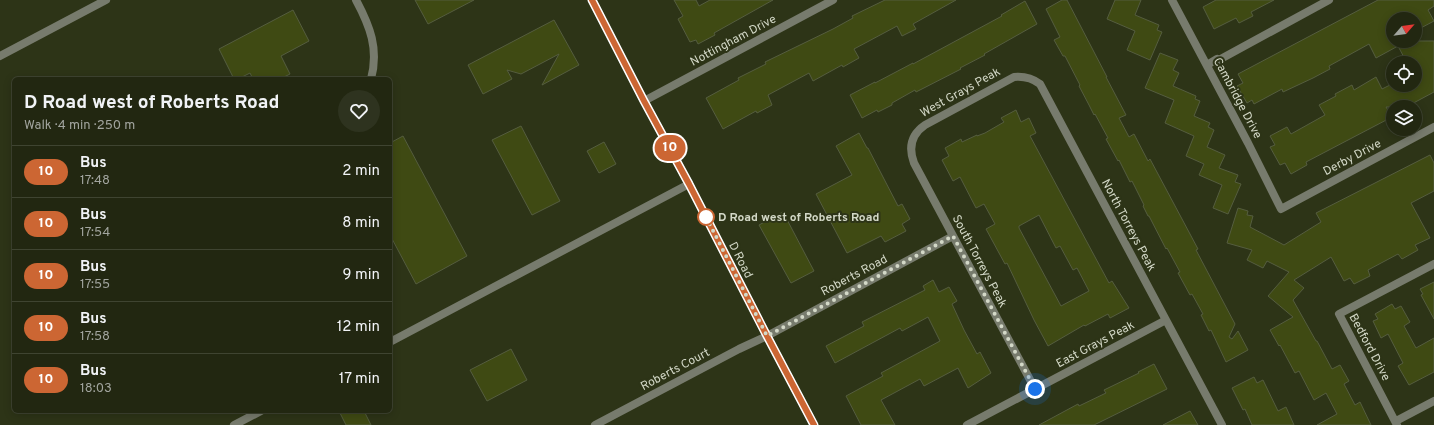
<!DOCTYPE html>
<html lang="en">
<head>
<meta charset="utf-8">
<style>
  body { margin:0; font-family:Overpass,sans-serif; background:#2e331f; color:#f1f3f6; height:100vh; display:flex; flex-direction:column; font-size:15px; white-space:nowrap }
  * { box-sizing:border-box; margin:0 }
  p { font-size:13px; color:#a2a59f }
  .icon { flex:none; width:22px; height:22px; fill:none; stroke:currentColor; stroke-width:2; stroke-linecap:round; stroke-linejoin:round }
  .map { position:relative; flex:1; overflow:hidden }
  .side { position:absolute; left:12px; top:77px; width:380px; height:336px; display:flex; flex-direction:column; background:#222711; border-radius:6px; box-shadow:0 2px 10px #0003,0 0 0 1px #3f4431 }
  .side>* { flex:none }
  .badge { padding:0 8px; border-radius:13px; font-size:14px; line-height:26px }
  .needle { width:26px; rotate:62deg }
  .buttons { position:absolute; left:1386px; top:12px; display:grid; gap:8px }
  .buttons a { display:grid; place-items:center; width:36px; height:36px; border-radius:50%; background:#222711; box-shadow:0 2px 10px #0003,0 0 0 1px #3f4431; font-size:20px }
  .you { position:absolute; width:20px; height:20px; margin:-10px; border:3px solid #fff; border-radius:50%; background:#1a73e8; box-shadow:0 0 0 6px #1a73e833 }
  .map>.badge { position:absolute; translate:-50% -50%; box-shadow:0 0 0 2px #fff }
  .round { display:grid; place-items:center; flex:none; width:42px; height:42px; border-radius:21px; background:#2e331f }
  .headline { display:flex; align-items:center; justify-content:space-between; height:68px; padding:0 12px }
  h1 { font-size:19px; font-weight:700; line-height:30px }
  ul { padding:0; list-style:none }
  li { display:flex; align-items:center; gap:12px; height:52px; padding:0 12px; border-top:1px solid #3f4431 }
  li div { flex:1 }
  li b { display:block; font-size:15px }
  li em { font-style:normal }
  li .badge { min-width:44px; font-weight:700; text-align:center }
  .map>svg:first-child { display:block }
  .building { fill:#3f4a13; stroke:#555d3f; fill-rule:evenodd }
  .lines { fill:none; stroke-linecap:round; stroke-linejoin:round }
  .service { stroke:#777b6d; stroke-width:8 }
  .minor { stroke:#777b6d; stroke-width:8 }
  .tertiary { stroke:#777b6d; stroke-width:8 }
  .line-casing { stroke:#fff; stroke-width:9 }
  .line { stroke:#c63; stroke-width:6 }
  .walk { stroke:#d3d8c7; stroke-width:4; stroke-dasharray:0 7.2 }
  .stop-dot { fill:#fff; stroke:#c63; stroke-width:2 }
  .labels { text-anchor:middle; stroke-width:4; stroke-linejoin:round; paint-order:stroke }
  .street-label { font-size:12px; fill:#d3d8c7; stroke:#2d3417 }
  .stop-label { font-size:12px; font-weight:bold; fill:#d3d8c7; stroke:#2d3417; text-anchor:start }
</style>
</head>
<body>
<div class="map">
<svg width="1434" height="425" viewBox="0 0 1434 425">
  <rect width="100%" height="100%" fill="#2d3417"/>
  <path class="building" d="M415,0H474L428,24Z
    M674,0H696L699,6L710,0H773L714,33L715,35L698,44L696,40L690,42L678,19L683,16Z
    M885,0H956L913,24L916,29L902,36L897,26L854,49L859,58L843,67L842,65L813,81L809,73L768,95L772,105L757,113L756,111L723,129L706,98L739,80L738,78L766,64L765,62L833,29L853,18L852,16Z
    M1062,0H1067L1107,77H1106L1126,115L1119,118L1129,137L1134,134L1148,161L1150,159L1198,249L1196,250L1235,324L1229,337L1232,339L1238,331L1248,350L1226,362L1211,330L1209,331L1201,315L1203,314L1192,294L1190,295L1178,273L1180,272L1167,248L1166,249L1149,216H1148L1143,206L1144,205L1132,181L1130,182L1119,160L1118,161L1106,139L1108,138L1095,114L1094,115L1089,105L1079,86L1080,85L1065,56H1063L1054,40L1060,37L1046,9Z
    M1115,0H1141L1135,15L1159,25L1157,30L1162,32L1150,60L1127,50L1135,31L1107,19Z
    M1216,0H1274L1251,12L1253,16L1239,23L1236,18L1214,29L1203,7Z
    M1378,0H1434V6L1428,10L1434,21L1417,30L1415,25V19H1393V41H1434V92L1406,107H1386L1392,117L1306,162L1307,165L1291,174L1285,163L1280,165L1270,147L1275,145L1270,136L1287,127L1291,134L1325,115L1319,105L1336,96L1335,94L1352,85L1354,90L1376,77L1382,89L1390,85H1415V63H1407L1398,46L1376,58L1369,44L1329,66L1330,69L1313,78L1283,92L1282,89L1254,104L1252,100L1247,103L1237,86L1243,83L1238,74Z
    M1025,1L1037,24L984,54L985,55L960,68L961,69L916,92L915,90L892,103V105L878,112L877,110L862,118L850,95L875,82V83L913,63V64L1002,16L1001,15Z
    M293,10L309,41L281,56L290,74L280,79H253L250,73L238,79H234L219,49Z
    M554,20L579,65L542,85L559,54L521,74L507,70L512,79L483,94L468,65Z
    M1160,53L1178,60L1173,70L1179,73L1173,86L1196,96L1195,99L1200,101L1194,116L1210,123L1208,127L1214,130L1207,147L1225,155L1219,168L1238,175L1235,182L1241,184L1228,214L1213,208L1222,185L1199,175L1204,164L1186,156L1194,136L1165,123L1174,100L1145,88Z
    M1016,110L1021,122L1029,118L1036,133L1030,136L1109,283L1112,281L1129,308L1110,318L1108,314L1085,326L1084,325L1048,346L1034,320L1007,263L1005,264L986,229L995,224L984,204L976,208L960,177L953,181L942,160L949,156L945,148L961,139L962,142L977,135V136L985,133L1004,122L1001,118ZM1039,215L1056,248L1060,246L1073,270L1077,268L1089,291L1061,306L1019,228V226Z
    M521,126L560,201L532,215L492,140Z
    M859,133L867,148H868L898,206L902,204L910,219L902,224L906,231L885,242L881,236L847,253L816,194L852,175L836,146Z
    M403,136L467,256L416,284L390,235V143Z
    M604,142L616,164L599,173L587,151Z
    M1430,155L1434,163V191L1411,203L1430,238L1415,245L1418,250L1402,259L1398,254L1368,270L1370,276L1354,284L1350,278L1344,281L1331,257L1294,280L1304,288L1293,300L1316,341H1317L1332,369L1340,365L1349,381L1344,384L1355,405L1360,402L1371,425H1317L1337,414L1326,393L1314,400L1299,371L1295,373L1280,345L1279,346L1270,330L1293,317L1268,296L1289,272L1267,261L1263,268L1247,260L1252,250L1227,243L1238,208L1248,211L1247,215L1253,216L1250,227L1284,245L1321,222L1316,213Z
    M783,212L814,271L791,283L759,225Z
    M933,280L939,292L949,287L957,301L952,304L964,330L977,354L980,352L991,373L968,388L958,368L924,386L920,379L881,400L895,425H861L846,396L883,376L881,373L940,341L928,317L902,331L900,328L835,363L826,346L864,326L862,322L925,290L923,286Z
    M1434,282V319L1421,295L1423,294L1420,289Z
    M1392,304L1395,309L1401,306L1410,322L1404,326L1416,348L1434,338V372L1409,385L1398,366L1403,363L1388,334L1381,338L1373,321L1378,319L1375,314Z
    M511,349L527,380L487,401L470,370Z
    M1154,364L1167,389L1094,425H1039L1078,404L1079,406L1106,393L1104,390L1139,373L1138,372Z
    M1254,377L1257,383L1263,380L1278,411L1286,407L1294,425H1252L1245,409L1243,410L1232,388Z
    M339,411H364L371,425H346Z
    M1190,411L1198,425H1163Z"/>
  <g class="lines">
    <path class="service" d="M390,342L689,184
      M234,425L261,411"/>
    <path class="minor" d="M356,0C370,26 379,49 371,79
      M1172,0L1248,143L1281,209L1434,127
      M0,56L106,0
      M1207,65L1217,59V61L1329,0
      M644,101L833,0
      M1035,389L914,163C908,147 912,134 925,125L1014,77C1024,76 1032,78 1040,84L1222,425
      M1396,421L1434,401
      M595,425L739,349L767,336L953,236
      M967,425L1166,320
      M1397,425L1339,314L1434,264"/>
    <path class="tertiary" d="M592,0L644,101L689,184L767,336L814,425"/>
  </g>
  <g class="lines">
    <g class="line-casing">
      <path id="line" d="M592,0L644,101L689,184L767,336L814,425"/>
    </g>
    <use href="#line" class="line"/>
    <path class="walk" d="M706,217L703,211L767,336L953,236L1035,389"/>
  </g>
  <circle class="stop-dot" cx="706" cy="217" r="8"/>
  <g class="labels">
    <g class="street-label">
      <text transform="translate(733 40) rotate(-28)" y="4">Nottingham Drive</text>
      <text transform="translate(960 92) rotate(-29)" y="4">West Grays Peak</text>
      <text transform="translate(1238 98) rotate(62)" y="4">Cambridge Drive</text>
      <text transform="translate(1352 157) rotate(-28)" y="4">Derby Drive</text>
      <text transform="translate(1129 225) rotate(62)" y="4">North Torreys Peak</text>
      <text transform="translate(741 260) rotate(63)" y="4">D Road</text>
      <text transform="translate(980 261) rotate(62)" y="4">South Torreys Peak</text>
      <text transform="translate(854 275) rotate(-28)" y="4">Roberts Road</text>
      <text transform="translate(1095 344) rotate(-28)" y="4">East Grays Peak</text>
      <text transform="translate(1370 347) rotate(62)" y="4">Bedford Drive</text>
      <text transform="translate(675 369) rotate(-28)" y="4">Roberts Court</text>
    </g>
    <g class="stop-label">
      <text x="718" y="221">D Road west of Roberts Road</text>
    </g>
  </g>
</svg>
<div class="buttons">
<a><svg class="needle" viewBox="-14 -14 28 28"><path d="M0-13l5 13h-10z" fill="#e53935"/><path d="M0 13l5-13h-10z" fill="#a2a59f"/></svg></a>
<a><svg class="icon" aria-label="locate" viewBox="0 0 24 24"><circle cx="12" cy="12" r="6"/><path d="M12 2v4M12 18v4M2 12h4M18 12h4"/></svg></a>
<a><svg class="icon" aria-label="layers" viewBox="0 0 24 24"><path d="M12 4l9 5-9 5-9-5zM3 14l9 5 9-5"/></svg></a>
</div>
<div class="you" style="left:1035px;top:389px"></div>
<b class="badge" style="left:670px;top:148px;background:#c63;color:#fff">10</b>
<section class="side">
<div class="headline"><div><h1>D Road west of Roberts Road</h1><p>Walk · 4 min · 250 m</p></div><a class="round"><svg class="icon" aria-label="heart" viewBox="0 0 24 24"><path d="M12 20l-8-8c-3-5 5-10 8-4 3-6 11-1 8 4z"/></svg></a></div>
<ul>
<li><span class="badge" style="background:#c63;color:#fff">10</span><div><b>Bus</b><p>17:48</p></div><em>2 min</em></li>
<li><span class="badge" style="background:#c63;color:#fff">10</span><div><b>Bus</b><p>17:54</p></div><em>8 min</em></li>
<li><span class="badge" style="background:#c63;color:#fff">10</span><div><b>Bus</b><p>17:55</p></div><em>9 min</em></li>
<li><span class="badge" style="background:#c63;color:#fff">10</span><div><b>Bus</b><p>17:58</p></div><em>12 min</em></li>
<li><span class="badge" style="background:#c63;color:#fff">10</span><div><b>Bus</b><p>18:03</p></div><em>17 min</em></li>
</ul>
</section>
</div>
</body>
</html>
